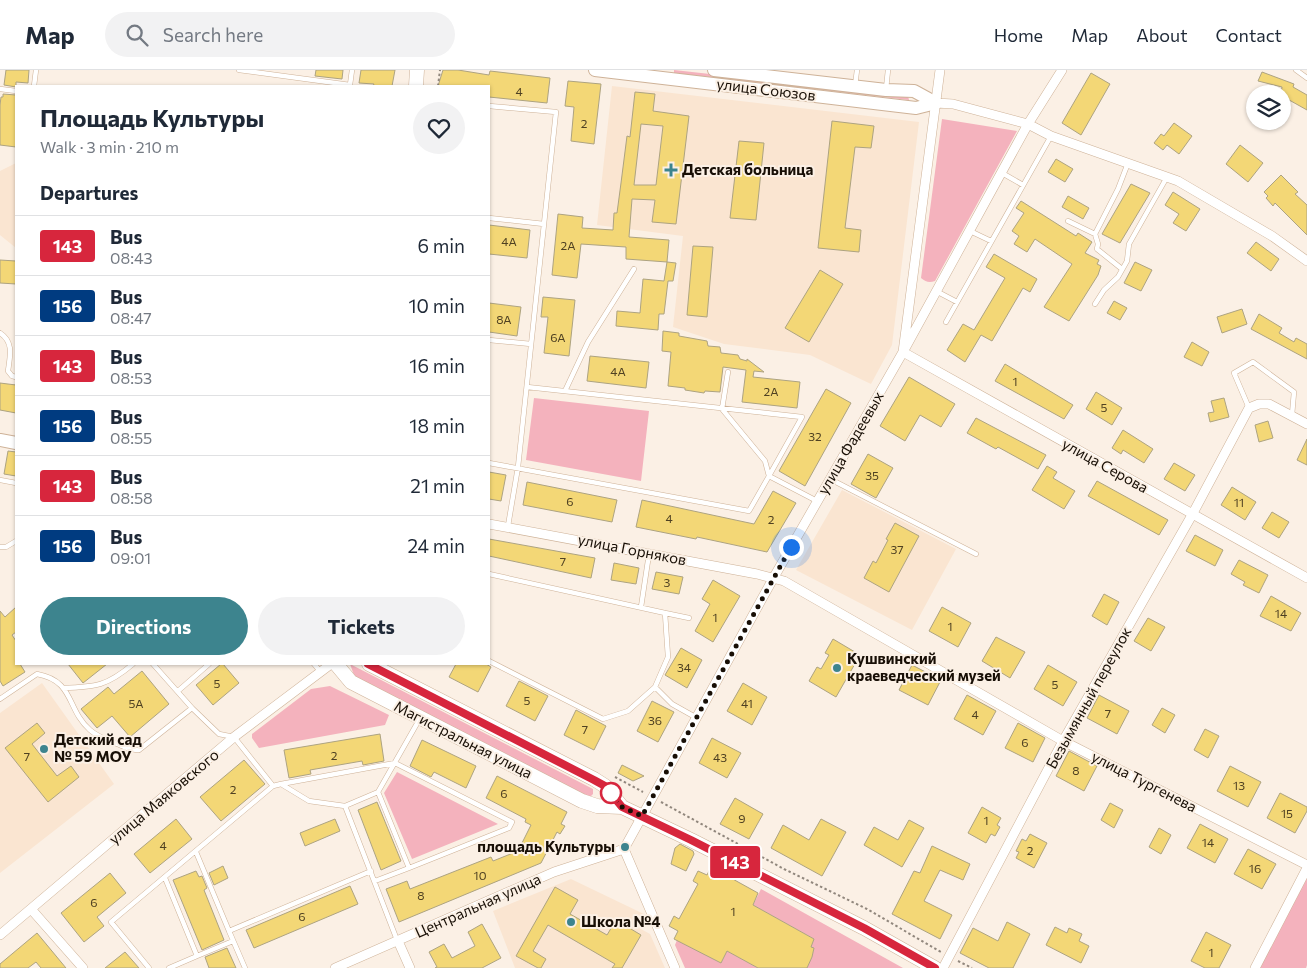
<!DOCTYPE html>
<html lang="en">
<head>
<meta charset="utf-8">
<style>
  body { margin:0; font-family:Commissioner,sans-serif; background:#f2f2f3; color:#1f2937; height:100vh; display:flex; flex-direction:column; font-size:19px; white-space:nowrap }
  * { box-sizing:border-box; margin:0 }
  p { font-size:16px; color:#747a83 }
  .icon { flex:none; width:28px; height:28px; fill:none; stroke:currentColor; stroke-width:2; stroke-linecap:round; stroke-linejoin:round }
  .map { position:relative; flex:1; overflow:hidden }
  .sheet { position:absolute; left:15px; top:15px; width:475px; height:580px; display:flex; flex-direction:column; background:#fff; border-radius:0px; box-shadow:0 1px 4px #0004 }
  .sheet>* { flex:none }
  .badge { padding:0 10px; border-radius:4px; font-size:18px; line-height:32px }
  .tools { position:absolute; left:1246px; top:15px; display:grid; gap:10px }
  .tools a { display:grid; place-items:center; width:45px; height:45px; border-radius:50%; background:#fff; box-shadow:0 1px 4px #0004; font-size:25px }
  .you { position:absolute; width:25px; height:25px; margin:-12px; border:4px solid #fff; border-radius:50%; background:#1a73e8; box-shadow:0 0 0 8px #1a73e833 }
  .map>.badge { position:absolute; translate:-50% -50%; box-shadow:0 0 0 2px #fff }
  h2 { padding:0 25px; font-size:19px; line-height:45px }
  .round { display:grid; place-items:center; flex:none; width:52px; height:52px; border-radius:26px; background:#f2f2f3 }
  .head { display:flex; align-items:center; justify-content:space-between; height:85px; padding:0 25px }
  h1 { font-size:24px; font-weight:700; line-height:38px }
  .primary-button { display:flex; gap:10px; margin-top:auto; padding:10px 25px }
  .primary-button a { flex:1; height:58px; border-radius:30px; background:#3d848e; color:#fff; font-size:20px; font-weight:700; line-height:58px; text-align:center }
  .primary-button a+a { background:#f2f2f3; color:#1f2937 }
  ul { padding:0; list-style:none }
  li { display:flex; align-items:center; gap:15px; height:60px; padding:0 25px; border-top:1px solid #e0e1e3 }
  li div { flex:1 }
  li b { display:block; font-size:19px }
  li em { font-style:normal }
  li .badge { min-width:55px; font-weight:700; text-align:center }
  header { display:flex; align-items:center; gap:30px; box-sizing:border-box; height:70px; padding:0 25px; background:#fff; border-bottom:1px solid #e0e1e3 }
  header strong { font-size:24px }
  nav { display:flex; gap:28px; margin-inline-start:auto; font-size:18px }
  .search { width:350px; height:45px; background:#f2f2f3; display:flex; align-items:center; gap:12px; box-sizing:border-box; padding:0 18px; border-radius:28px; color:#747a83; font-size:19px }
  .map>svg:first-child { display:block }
  .built { fill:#fae5d1 }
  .green { fill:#f4b2bd }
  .building { fill:#f3d776; stroke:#ada381; fill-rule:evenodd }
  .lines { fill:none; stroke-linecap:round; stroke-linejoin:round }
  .lane-casing { stroke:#ceb298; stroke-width:5.5 }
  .street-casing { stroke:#ceb298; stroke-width:10 }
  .secondary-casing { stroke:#ceb298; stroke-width:14 }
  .primary-casing { stroke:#ceb298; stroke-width:15 }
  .path { stroke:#91877d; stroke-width:2; stroke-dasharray:2.5 2.5; stroke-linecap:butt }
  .lane { stroke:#fff; stroke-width:4.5 }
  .street { stroke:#fff; stroke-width:9 }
  .secondary { stroke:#fff; stroke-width:12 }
  .primary { stroke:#fff; stroke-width:14 }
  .line-casing { stroke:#fff; stroke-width:11 }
  .line { stroke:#d7263d; stroke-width:8 }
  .walk { stroke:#180f06; stroke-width:5; stroke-dasharray:0 9 }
  .poi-dot { fill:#3d848e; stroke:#fbf0e5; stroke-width:2 }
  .stop-dot { fill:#fff; stroke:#d7263d; stroke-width:2.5 }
  .labels { text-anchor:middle; stroke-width:4; stroke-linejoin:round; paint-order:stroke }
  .number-label { font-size:12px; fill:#4f4122 }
  .street-label { font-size:15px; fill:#180f06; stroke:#fbf0e5 }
  .poi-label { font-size:15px; font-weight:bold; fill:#180f06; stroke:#fbf0e5; text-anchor:start }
</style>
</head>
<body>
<header>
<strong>Map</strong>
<div class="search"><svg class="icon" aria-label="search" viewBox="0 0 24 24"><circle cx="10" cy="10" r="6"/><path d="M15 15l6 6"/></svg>Search here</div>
<nav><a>Home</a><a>Map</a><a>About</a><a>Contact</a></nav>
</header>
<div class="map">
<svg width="1307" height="898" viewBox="0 0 1307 898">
  <rect width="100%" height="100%" fill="#fbf0e5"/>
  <path class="built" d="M612,16L919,52L892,275L871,314L810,285L724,274L673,257L683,166L597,155Z
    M16,93V178L0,165V101Z
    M842,420L956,479L912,560L796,500Z
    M42,613L114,714L0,803V643Z
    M571,809L648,846L641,859L650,864L665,898H515L493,841Z"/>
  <path class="green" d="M674,0L908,26L909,30L674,3Z
    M942,49L1017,61L935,211C929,213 926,212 921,208Z
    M534,328L649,341L641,411L526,390Z
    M350,594L593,719V724L589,728L355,608Z
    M330,616L389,645L385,655L259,678L252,668V664L311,619Z
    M397,702L498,754L412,789L384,723Z
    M1307,808V895L1306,898H1259Z
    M761,819L903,898H807L812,887L814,878L811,877L814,869L753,835Z
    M677,870L721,893L727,881L758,898H685L675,875Z"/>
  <path class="building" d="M6,0H29L28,13L16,12V17L4,15Z
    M316,0H343L342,9L315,6Z
    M361,0H395L392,16H373L374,14L359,13Z
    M443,0H458L489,5L490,1L550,8L547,33L489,27V16H438Z
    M1262,2L1294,14L1293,17L1307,25V40L1282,26V24H1281L1282,17L1258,11Z
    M1091,3L1110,14L1081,65L1062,53Z
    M568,11L601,14L594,74L571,71L574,37L565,36Z
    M635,22L655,24L653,41L689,46L676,154L652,152L655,130L632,129L629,167L669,170L667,192L626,189V177L581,174L577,208L552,205L558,144L583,147L582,158L613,160L614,143H617L621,113L627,66L630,67ZM641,54L663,56L656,115H634Z
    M3,24L16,25V77L0,75V35L1,27H3Z
    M832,51L874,56L871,78L855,77L845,158L861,160L859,182L818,178Z
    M1174,53L1192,66L1179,84L1167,75L1163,80L1154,73L1161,64L1164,66Z
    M739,71L764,73L756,150L730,148Z
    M1240,75L1263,93L1248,112L1226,94Z
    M1056,89L1073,99L1065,112L1048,102Z
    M1281,105L1298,122L1295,124L1307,135V165L1275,133L1273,136L1266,128L1268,126L1264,122Z
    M1131,114L1150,123L1120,173L1102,164Z
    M1173,122L1200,139L1186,161L1173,153L1179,144L1165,135Z
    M1068,126L1089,138L1083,149L1062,137Z
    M1021,131L1076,166L1078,163L1092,172L1085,183L1099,190L1097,194L1101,196L1098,205L1069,251L1044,237L1072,194L1035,169L1027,182L1014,174L1019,166L1012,161L1024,143L1016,138Z
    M489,155L530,160L527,188L489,184Z
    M1256,172L1279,189L1271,201L1247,183Z
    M693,176L713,177L707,247L687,245Z
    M994,184L1037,209L1030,222L1023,218L992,271L981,265L965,292L947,280L963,254L974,260L1005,208L986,197Z
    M0,190L16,191V214L0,213Z
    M667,192L676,193L673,211H668L664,244H659L658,260L616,256L617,241L640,243L643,209L664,211Z
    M1135,192L1152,200L1141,221L1124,213Z
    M820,200L843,214L809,272L785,258Z
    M543,227L575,230L569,286L544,283L548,247H541Z
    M1114,231L1127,238L1120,250L1107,243Z
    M489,233L521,237L517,266L489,262Z
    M1242,239L1247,254L1222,263L1217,247Z
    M1259,244L1282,258L1279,263L1294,272L1296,268L1307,274V289L1251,259Z
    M663,261L679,263V266L707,271L708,276L720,277L721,283L738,285L740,289L747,291V289L764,302L754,301L753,307L800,312L797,338L742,332L746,300L723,297L720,322L705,321L704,323L685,320V318L668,316L671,282L662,281Z
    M1192,272L1209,282L1202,296L1184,287Z
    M590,286L649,292L646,318L587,311Z
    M1005,294L1073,335L1064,349L995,311Z
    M909,307L955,334L941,357L920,345L905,371L880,356Z
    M0,313L16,315V343L0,340Z
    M826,319L851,333L805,416L779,401Z
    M1096,322L1122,338L1112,355L1086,339Z
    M1224,328L1229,347L1210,352L1208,343L1214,342L1211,331Z
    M976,348L1046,385L1038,399L998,377L996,379L967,363Z
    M1268,351L1273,368L1259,372L1255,355Z
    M1123,360L1153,379L1144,393L1123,380L1121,384L1112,378Z
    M1307,369V395L1297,390Z
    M8,381L16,382V406L4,404Z
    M868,384L893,398L876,428L851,414Z
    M1174,393L1195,405L1185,421L1164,409Z
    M1047,396L1057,402L1053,408L1075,421L1064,439L1032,420Z
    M489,402L506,405L501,431L489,429Z
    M1097,411L1168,450L1159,465L1088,426Z
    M527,412L617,430L612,452L523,435Z
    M1232,417L1256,432L1245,450L1221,435Z
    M773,421L796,433L767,482L697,467L696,469L636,457L642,430L754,454Z
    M1272,442L1289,452L1279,468L1262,458Z
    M895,453L919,466L889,522L864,508L873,491L876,493L888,470L886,469Z
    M1195,465L1223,480L1215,496L1186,481Z
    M489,469L595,488L591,508L489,486Z
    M1239,490L1268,505L1259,523L1243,515L1245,512L1231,504Z
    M614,493L639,498L636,514L611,510Z
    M656,502L683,507L679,524L652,519Z
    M713,510L740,526L713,572L695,561L710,534L702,529Z
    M1104,524L1119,532L1107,555L1092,546Z
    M1271,526L1301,543L1291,561L1260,546Z
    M16,537V562L12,565L16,571V594H20L25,602L3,616L0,611V541L5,547Z
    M942,537L971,553L958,577L929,561Z
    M1148,548L1165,557L1151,581L1134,571Z
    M996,567L1025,582L1010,608L982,591Z
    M833,569L860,585L836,627L809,611L817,597L821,599L829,585L825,583Z
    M681,578L702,590L687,618L665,605Z
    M68,594H107L83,613Z
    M221,594H223L239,613L213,635L196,615Z
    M456,594H486L491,597L478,622L449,607Z
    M912,595L941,610L928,635L899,620Z
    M1048,595L1077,612L1063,636L1034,619Z
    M142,601L169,634L130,667L112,646L97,658L81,639L108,617L114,624Z
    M519,611L548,626L535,651L506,636Z
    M743,613L767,627L752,655L727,641Z
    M967,625L996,641L983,665L954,649Z
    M1099,625L1129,641L1117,664L1087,648Z
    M652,631L674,642L658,672L637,661Z
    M1162,638L1175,645L1165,663L1152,655Z
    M576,640L606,656L594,680L564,665Z
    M37,653L45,663L32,674L57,706L71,696L79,707L48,732L5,678Z
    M1018,653L1045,668L1033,692L1005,678Z
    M1205,659L1219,666L1208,688L1194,680Z
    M380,664L384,691L363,695L362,691L310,700L311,704L289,708L284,680Z
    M712,668L741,683L727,708L699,693Z
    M422,670L476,696L466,718L434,702L431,707L410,696Z
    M1069,681L1097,696L1084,721L1056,706Z
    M244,690L265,714L221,751L200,727Z
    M622,695L644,706L633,711L618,703Z
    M1230,696L1261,712L1248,737L1217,721Z
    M497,706L567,742L561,754L565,756L560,764L557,762L541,793L399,852L386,819L407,811L410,819L491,787L493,791L518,781L531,755L525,752L526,749L486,728Z
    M1280,723L1307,737V741L1295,763L1267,748Z
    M735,728L763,744L749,769L720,754Z
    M377,732L401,791L381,800L358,740Z
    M1110,733L1123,740L1114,758L1101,750Z
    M982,737L1001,748L997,755L1000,757L995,766L991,764L986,773L968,763Z
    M176,749L192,769L150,803L134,784Z
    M335,749L340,761L305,776L300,763Z
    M821,749L846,762L822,806L771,778L783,755L809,770Z
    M909,750L924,758L902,797L864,775L874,757L898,770Z
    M1200,754L1228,769L1215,793L1187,778Z
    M1159,758L1171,765L1161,784L1149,777Z
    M1030,764L1047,773L1034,798L1016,788L1019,782L1016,781L1022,769L1026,771Z
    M680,774L693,781L694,784L686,801L671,794L675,778Z
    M932,776L970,794L963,810L940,800L924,831L952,845L940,869L892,844L914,801L920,803Z
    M1248,779L1276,794L1262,819L1234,804Z
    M223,796L228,808L214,815L209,803Z
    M711,797L758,823L753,835L814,869L811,877L814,878L812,887L807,898H758L727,881L721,893L674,869L678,861L669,856L674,846L679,849L698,814L693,811L698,801L707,805Z
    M196,801L199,807L202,806L207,818L204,820L224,870L202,880L173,810Z
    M110,803L126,823L97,847L104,856L84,872L61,843Z
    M350,816L358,834L254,878L246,860Z
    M555,817L578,830L570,844L607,865L616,850L641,865L622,898H612L615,894L548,855L533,881L546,889L541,898H538L516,886Z
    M1007,852L1030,864L1013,898H989L960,883L973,858L998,871Z
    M482,854L501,888L482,898H435L437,897L429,882L444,874L452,888L475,876L468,862Z
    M1055,857L1067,863L1069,858L1082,864L1079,871L1089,876L1081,893L1046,875Z
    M1206,862L1231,875L1219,898H1205L1191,891Z
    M37,863L66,898H41L36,892L28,898H0V894Z
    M227,878L236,898H209L205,887Z
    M125,882L139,898H105Z"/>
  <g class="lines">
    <g class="lane-casing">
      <path id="lane" d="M239,0L350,15L352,0
        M1296,0L1307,8
        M34,16L36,0
        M855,16L857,0
        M0,19L16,21
        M886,19L888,0
        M489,36L556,42L518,397L508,456
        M1002,103L1023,115
        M489,148L544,154
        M1068,151L1095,164
        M970,161L991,171
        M1122,199L1097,179L1098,174L1095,164L1118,119L1128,93
        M936,221L957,232
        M1095,234L1104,220L1118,207L1127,191L1129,174L1167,107
        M946,252L1051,66
        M0,263C14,272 10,286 8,301L12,306L16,307
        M489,270L531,274
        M728,302L722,339L765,391L769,406
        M527,317L802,347L769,406
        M565,321L588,272L634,199
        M1249,338L1234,303L1253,292L1294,322L1292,345
        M489,393L749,441L769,406L817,431
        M830,409L976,484
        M0,410L16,413
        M0,477H6L16,471
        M489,504L665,543L668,587L655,617L628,641L603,649L489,591
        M641,537L649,484
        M665,543L689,548
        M153,594L192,638
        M314,594L320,601
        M655,617L672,634L697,648
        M63,618C96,617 107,616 133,594
        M178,621L209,594
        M0,629L37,604C75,611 66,639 90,660C98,667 107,670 117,674C125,677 130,680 139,680L192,638L219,664L234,667L273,716L281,714L309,731L345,736L397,870
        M281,714L395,693L512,752L509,758L409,798
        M378,722L419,650
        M345,736L378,722L409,798L375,811
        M196,782L229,861
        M165,808L197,886L169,898
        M197,886L233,871
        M149,898L111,852L273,716
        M245,898L229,861L371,801"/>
    </g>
    <g class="street-casing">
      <path id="street" d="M940,0L903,282L1307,508
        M936,33L953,34L1028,54L1051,66L1178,111L1272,166L1307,191
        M489,454L757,504L784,511L1063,671L1307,795
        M31,839L83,898
        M0,865L234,667L331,594
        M398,871L410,898
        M335,898L554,802L624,779
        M675,898L624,779L774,507L903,282L1028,54L1062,0
        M943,898L1063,671L1192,445L1249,338L1259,334H1269L1307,354
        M1255,898L1307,798"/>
    </g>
    <g class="secondary-casing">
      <path id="secondary" d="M595,0L916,38L936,33
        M714,0L886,20L914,21L936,33
        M0,370L16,373"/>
    </g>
    <g class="primary-casing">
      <path id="primary" d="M416,16L417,0
        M336,594L351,612L582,731L597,736L622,737
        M369,594L594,709L605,716L622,737L691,770L864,858L935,898"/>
    </g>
    <path class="path" d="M438,16L440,0
      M615,707L643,722
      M661,732L784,799L867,839L941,882
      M958,891L972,898"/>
    <use href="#lane" class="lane"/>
    <use href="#street" class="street"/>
    <use href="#secondary" class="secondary"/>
    <use href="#primary" class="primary"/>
  </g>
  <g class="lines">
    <g class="line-casing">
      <path id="line" d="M368,594L594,710L605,716L622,737L691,770L864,858L935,898"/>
    </g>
    <use href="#line" class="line"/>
    <path class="walk" d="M611,723L622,737L642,746L791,477"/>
  </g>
  <g class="poi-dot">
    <path d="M668.5 92.5h5v5h5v5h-5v5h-5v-5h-5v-5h5z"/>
    <circle cx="837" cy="598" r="5"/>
    <circle cx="44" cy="679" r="5"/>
    <circle cx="625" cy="777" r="5"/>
    <circle cx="571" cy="852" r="5"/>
  </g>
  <circle class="stop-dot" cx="611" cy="723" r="10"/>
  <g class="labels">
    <g class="number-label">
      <text x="519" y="26">4</text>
      <text x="584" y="58">2</text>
      <text x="509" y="176">4А</text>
      <text x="568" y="180">2А</text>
      <text x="504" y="254">8А</text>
      <text x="558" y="272">6А</text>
      <text x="618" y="306">4А</text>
      <text x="1015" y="316">1</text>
      <text x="771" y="326">2А</text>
      <text x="1104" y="342">5</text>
      <text x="815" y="371">32</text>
      <text x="872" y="410">35</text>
      <text x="570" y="436">6</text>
      <text x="1239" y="437">11</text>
      <text x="669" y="453">4</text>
      <text x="771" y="454">2</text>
      <text x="897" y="484">37</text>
      <text x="563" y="496">7</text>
      <text x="667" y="517">3</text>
      <text x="1281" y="548">14</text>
      <text x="715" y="552">1</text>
      <text x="950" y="561">1</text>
      <text x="684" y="602">34</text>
      <text x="217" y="618">5</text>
      <text x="1055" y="619">5</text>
      <text x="527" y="635">5</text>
      <text x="136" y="638">5А</text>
      <text x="747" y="638">41</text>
      <text x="1108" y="648">7</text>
      <text x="975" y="649">4</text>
      <text x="655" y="655">36</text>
      <text x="585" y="664">7</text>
      <text x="1025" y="677">6</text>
      <text x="334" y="690">2</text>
      <text x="27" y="691">7</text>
      <text x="720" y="692">43</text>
      <text x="1076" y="705">8</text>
      <text x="1239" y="720">13</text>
      <text x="233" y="724">2</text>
      <text x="504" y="728">6</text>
      <text x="1287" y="748">15</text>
      <text x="742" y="753">9</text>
      <text x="986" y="755">1</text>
      <text x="1208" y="777">14</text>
      <text x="163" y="780">4</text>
      <text x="1030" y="785">2</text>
      <text x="1255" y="803">16</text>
      <text x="480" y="810">10</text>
      <text x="421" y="830">8</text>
      <text x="94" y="837">6</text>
      <text x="733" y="846">1</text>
      <text x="302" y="851">6</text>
      <text x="1211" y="887">1</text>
    </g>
    <g class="street-label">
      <text transform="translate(766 20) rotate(7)" y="5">улица Союзов</text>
      <text transform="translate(851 373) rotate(-60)" y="5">улица Фадеевых</text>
      <text transform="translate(1105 396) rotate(29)" y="5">улица Серова</text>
      <text transform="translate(632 480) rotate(11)" y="5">улица Горняков</text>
      <text transform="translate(1089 628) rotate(-61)" y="5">Безымянный переулок</text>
      <text transform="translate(463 670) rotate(27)" y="5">Магистральная улица</text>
      <text transform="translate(1144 712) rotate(27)" y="5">улица Тургенева</text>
      <text transform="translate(164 727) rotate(-40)" y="5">улица Маяковского</text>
      <text transform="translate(478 836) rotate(-24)" y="5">Центральная улица</text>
    </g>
    <g class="poi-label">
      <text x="682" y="105">Детская больница</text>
      <text x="847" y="594">Кушвинский<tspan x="847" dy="17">краеведческий музей</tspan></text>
      <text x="54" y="675">Детский сад<tspan x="54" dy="17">№ 59 МОУ</tspan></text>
      <text x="615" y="782" text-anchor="end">площадь Культуры</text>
      <text x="581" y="857">Школа №4</text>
    </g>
  </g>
</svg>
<div class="tools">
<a><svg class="icon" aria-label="layers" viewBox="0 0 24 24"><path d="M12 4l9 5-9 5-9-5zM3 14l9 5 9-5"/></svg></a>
</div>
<div class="you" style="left:791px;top:477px"></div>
<b class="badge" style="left:735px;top:792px;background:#d7263d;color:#fff">143</b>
<section class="sheet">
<div class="head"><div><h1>Площадь Культуры</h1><p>Walk · 3 min · 210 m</p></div><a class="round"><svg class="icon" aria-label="heart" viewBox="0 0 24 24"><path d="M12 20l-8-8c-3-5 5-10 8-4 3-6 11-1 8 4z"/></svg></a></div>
<h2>Departures</h2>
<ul>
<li><span class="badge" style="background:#d7263d;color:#fff">143</span><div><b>Bus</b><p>08:43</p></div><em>6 min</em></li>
<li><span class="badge" style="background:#003b80;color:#fff">156</span><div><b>Bus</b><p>08:47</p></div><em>10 min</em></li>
<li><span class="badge" style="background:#d7263d;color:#fff">143</span><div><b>Bus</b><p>08:53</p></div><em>16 min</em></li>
<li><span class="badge" style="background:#003b80;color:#fff">156</span><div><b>Bus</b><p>08:55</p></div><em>18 min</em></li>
<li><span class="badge" style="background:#d7263d;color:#fff">143</span><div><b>Bus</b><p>08:58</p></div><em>21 min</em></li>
<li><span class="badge" style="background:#003b80;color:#fff">156</span><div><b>Bus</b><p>09:01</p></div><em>24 min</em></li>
</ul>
<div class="primary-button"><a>Directions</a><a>Tickets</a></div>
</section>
</div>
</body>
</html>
